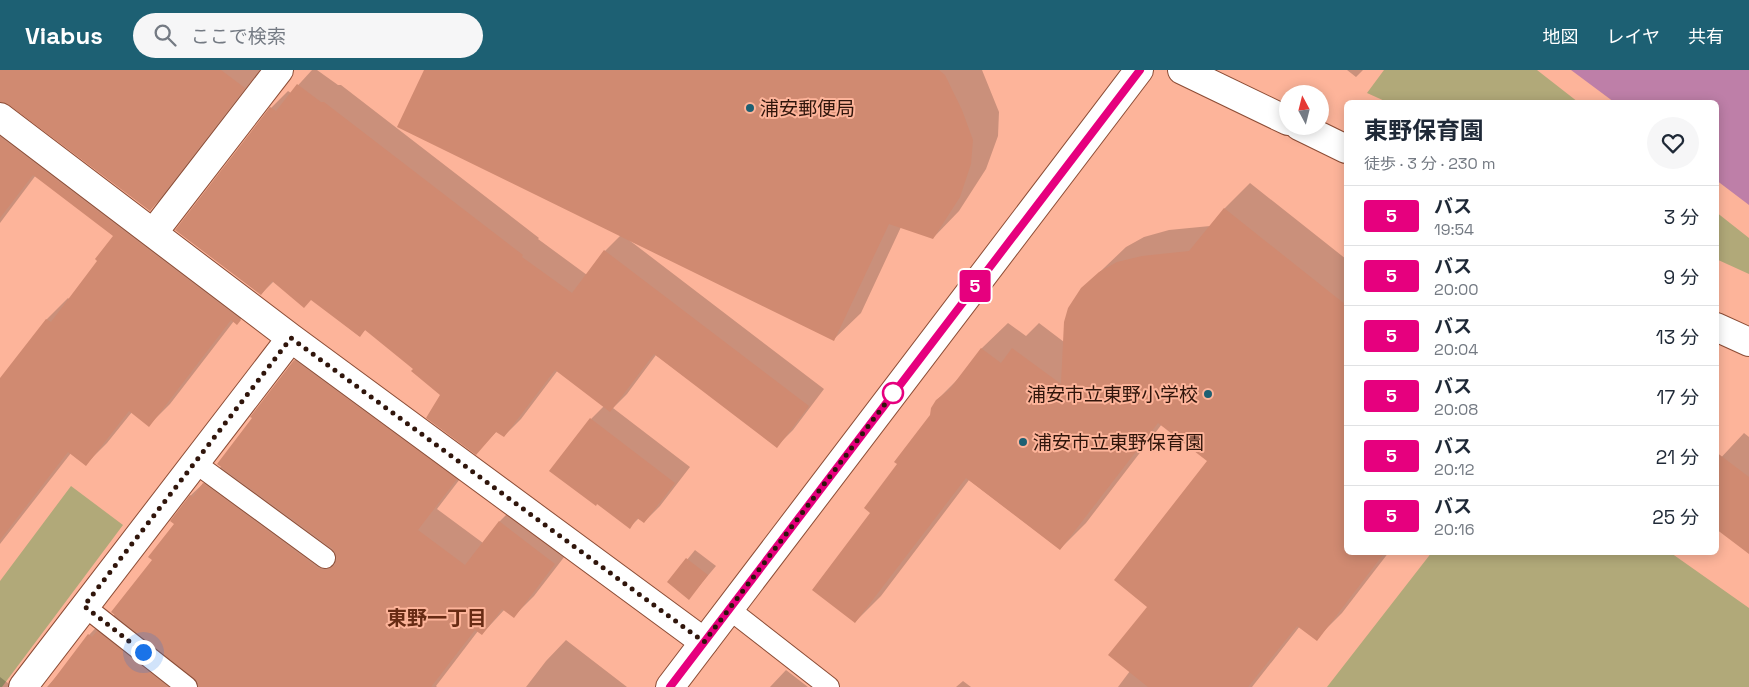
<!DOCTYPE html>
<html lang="ja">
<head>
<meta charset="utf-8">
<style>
  body { margin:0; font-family:"Space Grotesk","Noto Sans JP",sans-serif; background:#f6f6f7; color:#1f2937; height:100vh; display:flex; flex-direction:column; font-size:19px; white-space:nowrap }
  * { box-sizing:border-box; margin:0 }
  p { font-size:16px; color:#747a83 }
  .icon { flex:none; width:28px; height:28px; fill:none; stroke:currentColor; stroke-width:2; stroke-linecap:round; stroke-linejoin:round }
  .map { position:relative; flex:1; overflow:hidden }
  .sheet { position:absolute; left:1344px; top:30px; width:375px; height:455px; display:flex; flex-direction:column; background:#fff; border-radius:8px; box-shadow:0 2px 12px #0003 }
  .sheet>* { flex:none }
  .badge { padding:0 10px; border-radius:4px; font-size:18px; line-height:32px }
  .needle { width:32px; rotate:353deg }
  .fabs { position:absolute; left:1279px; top:15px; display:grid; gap:10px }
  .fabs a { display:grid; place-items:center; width:50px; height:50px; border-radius:50%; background:#fff; box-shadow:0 2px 12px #0003; font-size:25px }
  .you { position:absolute; width:25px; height:25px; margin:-12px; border:4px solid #fff; border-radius:50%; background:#1a73e8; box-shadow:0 0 0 8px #1a73e833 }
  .map>.badge { position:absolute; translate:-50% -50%; box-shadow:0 0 0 2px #fff }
  .round { display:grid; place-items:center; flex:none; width:52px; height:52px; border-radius:26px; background:#f6f6f7 }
  .head { display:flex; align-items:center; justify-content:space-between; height:85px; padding:0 20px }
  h1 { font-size:24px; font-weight:700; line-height:38px }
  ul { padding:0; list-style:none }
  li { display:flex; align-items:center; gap:15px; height:60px; padding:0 20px; border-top:1px solid #e0e1e3 }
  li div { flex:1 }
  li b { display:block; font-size:19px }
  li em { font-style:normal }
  li .badge { min-width:55px; font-weight:700; text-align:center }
  header { display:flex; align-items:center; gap:30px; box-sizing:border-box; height:70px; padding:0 25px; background:#1d6073; color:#fff }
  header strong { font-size:24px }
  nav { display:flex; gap:28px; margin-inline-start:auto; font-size:18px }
  .search { width:350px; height:45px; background:#f6f6f7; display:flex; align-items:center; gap:12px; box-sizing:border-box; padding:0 18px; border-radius:28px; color:#747a83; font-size:19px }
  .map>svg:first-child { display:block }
  .green { fill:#b1a979 }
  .water { fill:#be7fa8 }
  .shadow { fill:#0003 }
  .building { fill:#d08a71 }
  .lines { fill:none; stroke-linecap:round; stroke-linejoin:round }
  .lane-casing { stroke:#8c4c35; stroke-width:22 }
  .street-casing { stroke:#8c4c35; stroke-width:30 }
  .secondary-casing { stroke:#8c4c35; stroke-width:30 }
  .lane { stroke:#fff; stroke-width:20 }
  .street { stroke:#fff; stroke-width:28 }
  .secondary { stroke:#fff; stroke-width:28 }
  .line-casing { stroke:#fff; stroke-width:11 }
  .line { stroke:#e6007e; stroke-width:8 }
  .walk { stroke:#30150b; stroke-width:5; stroke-dasharray:0 9 }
  .poi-dot { fill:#1d6073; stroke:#fdb49a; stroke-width:2 }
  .stop-dot { fill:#fff; stroke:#e6007e; stroke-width:2.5 }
  .labels { text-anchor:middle; stroke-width:4; stroke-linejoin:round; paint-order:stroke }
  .poi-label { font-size:19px; fill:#30150b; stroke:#fdb49a; text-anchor:start }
  .neighbourhood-label { font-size:20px; font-weight:bold; fill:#672b14; stroke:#fdb49a }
</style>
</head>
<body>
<header>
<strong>Viabus</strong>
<div class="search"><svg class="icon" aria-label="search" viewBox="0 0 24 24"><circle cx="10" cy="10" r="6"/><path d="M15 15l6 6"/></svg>ここで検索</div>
<nav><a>地図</a><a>レイヤ</a><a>共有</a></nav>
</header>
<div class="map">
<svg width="1749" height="617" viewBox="0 0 1749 617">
  <rect width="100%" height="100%" fill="#fdb49a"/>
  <path class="green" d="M1384,0H1537L1578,32H1387L1367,23Z
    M1716,142L1749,168V204L1716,189Z
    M71,416L123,455L2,617H0V511Z
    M1432,482L1671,483L1749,538V617H1327Z"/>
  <path class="water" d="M1571,0H1749V135L1716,110V32H1614Z"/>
  <path class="shadow" d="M0,0H263L171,119L150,140L6,32L12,38L261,228L237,253L234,251L170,334L149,355L132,342L107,373L86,394L71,383L0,474V327L22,282L47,249L68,228L70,230L99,191L115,166L36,105L0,153Z
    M312,0H317L338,15H341L539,168L538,169L587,205L605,181L621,165L426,0H982L999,42L998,66L986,99L959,141L933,168L901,157L861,243L834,269L629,170L824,319L793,360L777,376L656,285L627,324L613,338L690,397L660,436L644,452L639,448L630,457L591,349L604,336L558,300L521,349L504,366L497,361L476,383L442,325L414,299L366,259L359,266L312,229L274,211L261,224L177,160L271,38L288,21L291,23Z
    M1347,0H1363L1356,7Z
    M1250,113L1346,189V482H1389L1342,543L1316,569L1300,556L1252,617H1118L1130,601L1149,537L1209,391L1162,354L1086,453L1060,479L969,410L881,526L855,552L872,443L931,346L937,330L960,307L982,278L1008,253L1026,266L1039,253L1064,272L1082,219L1126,177L1144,167L1169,160L1210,156L1225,138Z
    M316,270L476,388L437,439L483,473L500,451L520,431L575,473L534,526L514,546L505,539L482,564L478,561L436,616L437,617H47L64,598L89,565L109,544L113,547L115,544L154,490L176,454L172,451L191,425L222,396L253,348L252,347L295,290Z
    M1744,363L1749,367V482L1716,393Z
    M695,480L716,496L689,528L669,512Z
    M566,570L627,617H526L546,591Z
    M786,600L808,617H770Z
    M0,607L13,617H0Z
    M963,611L971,617H956Z"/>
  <path class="building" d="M0,0H221L245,18L150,141L9,35L0,32Z
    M424,0H939L945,5L962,40L973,70L971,94L960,127L933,169L889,154L834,271L397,57Z
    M297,14L321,32H324L523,185L522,187L572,223L604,180L809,336L777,378L654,284L610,342L555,300L504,367L496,362L476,385L426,348L440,325L411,301L413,299L365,260L360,267L311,230L304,238L272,211L261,225L175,160L270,37L276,41Z
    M0,67L241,250L237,255L231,250L149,357L129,341L86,396L68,382L0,470V308L46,249L51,252L97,191L95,189L113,166L33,105L0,148Z
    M1224,138L1346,235V482H1385L1317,571L1297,556L1248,617H1148L1108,585L1147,537L1114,510L1207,391L1158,353L1060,480L966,408L855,553L812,520L870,443L864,438L897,394L894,392L930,345L931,338L936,330L949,320L981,278L1001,293L1012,278L1061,314L1064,252L1068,238L1081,218L1099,202L1117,192L1142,186L1189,181Z
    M294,290L457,409L418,460L465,495L499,451L555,494L514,548L502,539L482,565L475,560L431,617H199L198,612L194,608L111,542L152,490L148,487L174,454L170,451L190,425L193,427L203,413L318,498L323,500L329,499L335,495L337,489L336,484L332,478L217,394L252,348L250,347Z
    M590,348L675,413L644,453L637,448L630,459L597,434L596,436L549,401Z
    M1716,382L1749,407V484L1716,459Z
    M686,488L708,505L689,530L667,512Z
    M97,561L168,617H48L88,564L92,567Z"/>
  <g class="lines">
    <g class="lane-casing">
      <path id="lane" d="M194,392L325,488
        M84,536L187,617
        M729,539L829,617"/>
    </g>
    <g class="street-casing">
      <path id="street" d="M0,47L291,268L704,572
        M153,163L279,0
        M23,617L291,268"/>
    </g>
    <g class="secondary-casing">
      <path id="secondary" d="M1182,0L1288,51
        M1299,56L1346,79
        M1716,257L1749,272
        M670,617L1139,0"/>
    </g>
    <use href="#lane" class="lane"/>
    <use href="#street" class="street"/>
    <use href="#secondary" class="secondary"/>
  </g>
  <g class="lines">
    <g class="line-casing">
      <path id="line" d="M670,617L1140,0"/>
    </g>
    <use href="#line" class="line"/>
    <path class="walk" d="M143,582L84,536L291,268L704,572L898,317L893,323"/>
  </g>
  <g class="poi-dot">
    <circle cx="750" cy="38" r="5"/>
    <circle cx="1208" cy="324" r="5"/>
    <circle cx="1023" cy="372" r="5"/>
  </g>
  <circle class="stop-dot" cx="893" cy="323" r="10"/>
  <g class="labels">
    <g class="poi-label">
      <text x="760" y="45">浦安郵便局</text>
      <text x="1198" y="331" text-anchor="end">浦安市立東野小学校</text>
      <text x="1033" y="379">浦安市立東野保育園</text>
    </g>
    <g class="neighbourhood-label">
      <text x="437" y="555">東野一丁目</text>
    </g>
  </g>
</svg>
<div class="fabs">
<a><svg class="needle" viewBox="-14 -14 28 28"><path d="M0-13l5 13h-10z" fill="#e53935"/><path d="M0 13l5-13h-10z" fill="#747a83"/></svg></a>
</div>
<div class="you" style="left:143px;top:582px"></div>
<b class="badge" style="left:975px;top:216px;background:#e6007e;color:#fff">5</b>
<section class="sheet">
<div class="head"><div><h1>東野保育園</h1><p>徒歩 · 3 分 · 230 m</p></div><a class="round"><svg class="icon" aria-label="heart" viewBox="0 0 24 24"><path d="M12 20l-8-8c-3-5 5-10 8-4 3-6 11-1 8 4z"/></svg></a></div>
<ul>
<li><span class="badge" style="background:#e6007e;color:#fff">5</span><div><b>バス</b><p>19:54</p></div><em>3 分</em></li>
<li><span class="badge" style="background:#e6007e;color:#fff">5</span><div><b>バス</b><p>20:00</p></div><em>9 分</em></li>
<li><span class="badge" style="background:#e6007e;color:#fff">5</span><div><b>バス</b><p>20:04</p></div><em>13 分</em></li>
<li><span class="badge" style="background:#e6007e;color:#fff">5</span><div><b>バス</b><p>20:08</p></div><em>17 分</em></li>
<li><span class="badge" style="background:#e6007e;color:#fff">5</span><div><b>バス</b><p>20:12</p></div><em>21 分</em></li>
<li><span class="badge" style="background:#e6007e;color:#fff">5</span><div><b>バス</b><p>20:16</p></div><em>25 分</em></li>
</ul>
</section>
</div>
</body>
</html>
